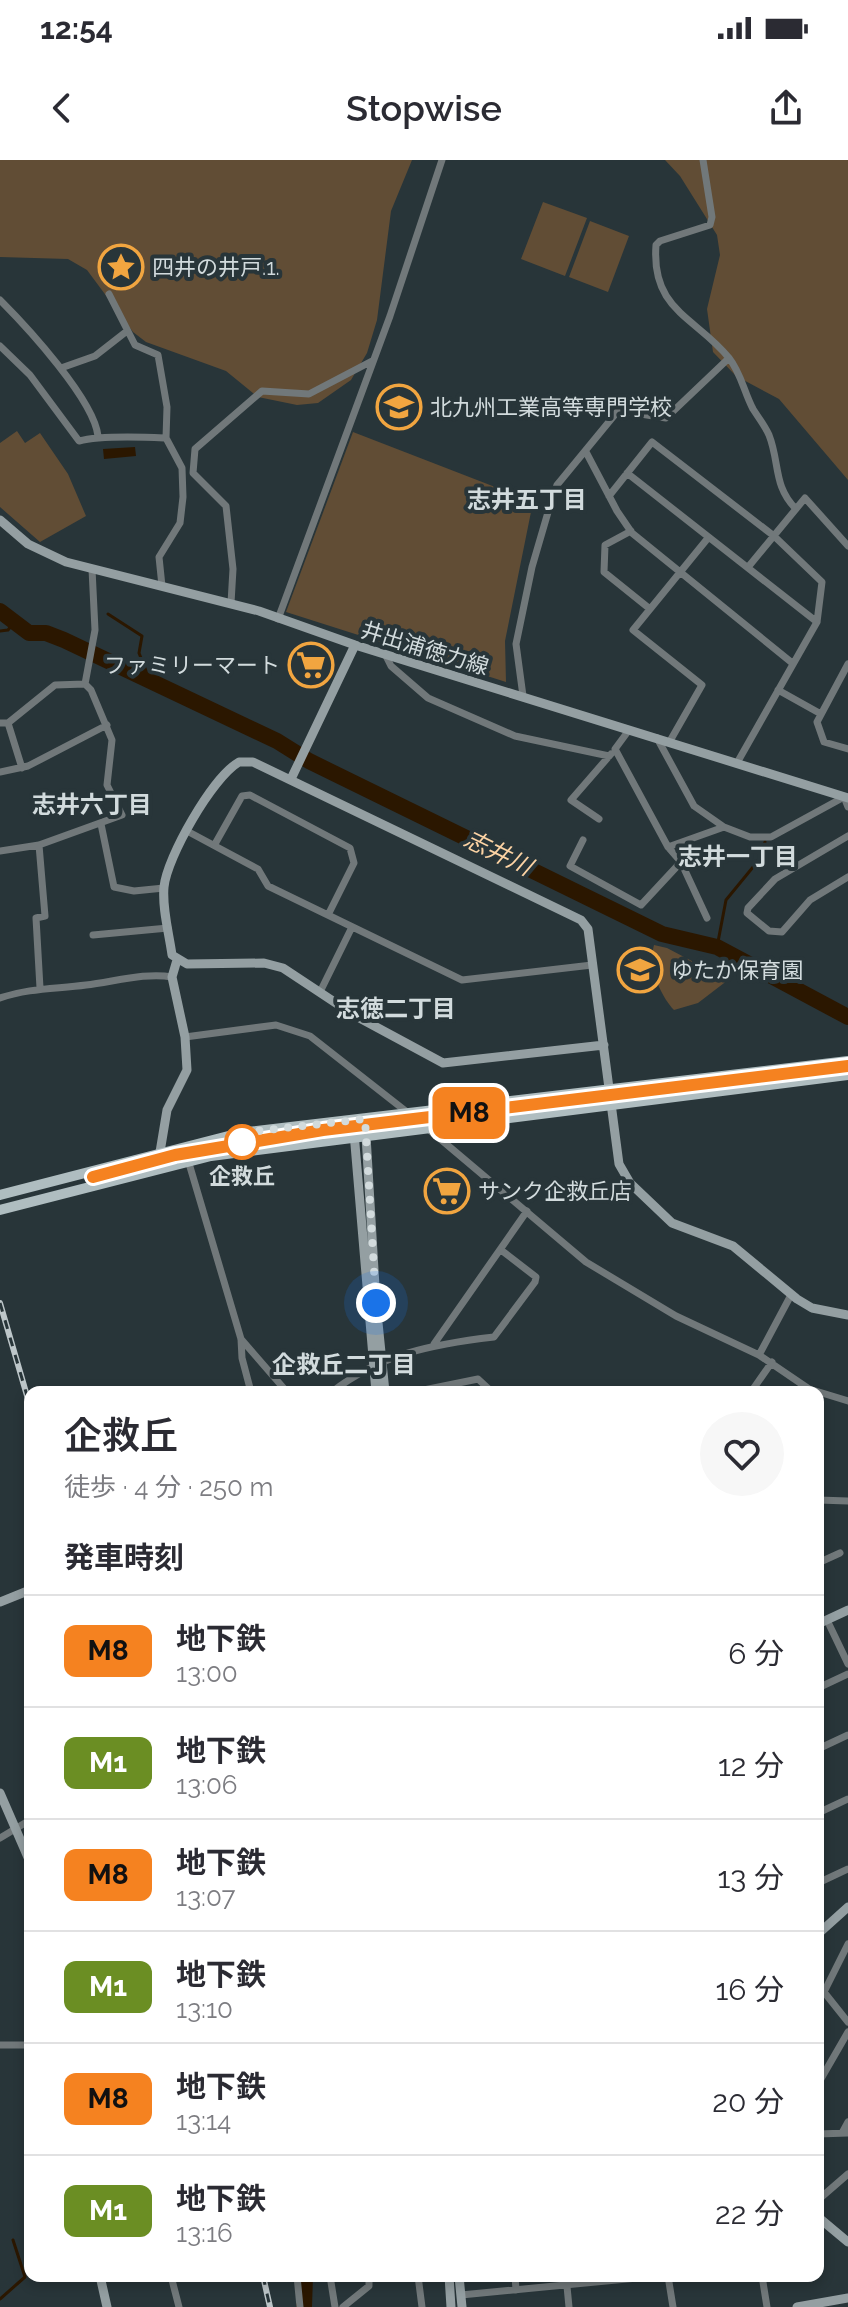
<!DOCTYPE html>
<html lang="ja">
<head>
<meta charset="utf-8">
<style>
  body { margin:0; font-family:Raleway,"Noto Sans JP",sans-serif; background:#f7f7f7; color:#2b2b33; height:100vh; display:flex; flex-direction:column; font-size:30px; white-space:nowrap }
  * { box-sizing:border-box; margin:0 }
  p { font-size:26px; color:#7c7c81 }
  .icon { flex:none; width:44px; height:44px; fill:none; stroke:currentColor; stroke-width:2; stroke-linecap:round; stroke-linejoin:round }
  .map { position:relative; flex:1; overflow:hidden }
  .drawer { position:absolute; left:24px; top:1226px; width:800px; height:896px; display:flex; flex-direction:column; background:#fff; border-radius:16px; box-shadow:0 4px 12px #0003 }
  .drawer>* { flex:none }
  .badge { padding:0 16px; border-radius:12px; font-size:28px; line-height:52px }
  .you { position:absolute; width:40px; height:40px; margin:-20px; border:6px solid #fff; border-radius:50%; background:#1a73e8; box-shadow:0 0 0 12px #1a73e833 }
  .map>.badge { position:absolute; translate:-50% -50%; box-shadow:0 0 0 4px #fff }
  h2 { padding:0 40px; font-size:30px; line-height:72px }
  .round { display:grid; place-items:center; flex:none; width:84px; height:84px; border-radius:42px; background:#f7f7f7 }
  .headline { display:flex; align-items:center; justify-content:space-between; height:136px; padding:0 40px }
  h1 { font-size:38px; font-weight:600; line-height:60px }
  ul { padding:0; list-style:none }
  li { display:flex; align-items:center; gap:24px; height:112px; padding:0 40px; border-top:2px solid #e1e1e2 }
  li div { flex:1 }
  li b { display:block; font-size:30px }
  li em { font-style:normal }
  li .badge { min-width:88px; font-weight:700; text-align:center }
  .status { display:flex; justify-content:space-between; align-items:center; height:56px; padding:0 40px; background:#fff; direction:ltr }
  .status svg { height:22px; fill:currentColor }
  header { display:flex; justify-content:space-between; align-items:center; height:104px; padding:0 40px; background:#fff; font-size:36px; font-weight:600 }
  .map>svg:first-child { display:block }
  .green { fill:#614d35 }
  .water { fill:#2b1700 }
  .lines { fill:none; stroke-linecap:round; stroke-linejoin:round }
  .stream { stroke:#2b1700; stroke-width:3 }
  .river { stroke:#2b1700; stroke-width:16 }
  .street { stroke:#71787a; stroke-width:7 }
  .secondary { stroke:#949fa2; stroke-width:9 }
  .primary { stroke:#afbdc0; stroke-width:10 }
  .rail-casing { stroke:#bdc6c9; stroke-width:6 }
  .rail { stroke:#283539; stroke-width:3; stroke-dasharray:9; stroke-linecap:butt }
  .line-casing { stroke:#fff; stroke-width:18 }
  .line { stroke:#f58220; stroke-width:12 }
  .walk { stroke:#d2dbdd; stroke-width:8; stroke-dasharray:0 14.4 }
  .stop-dot { fill:#fff; stroke:#f58220; stroke-width:4 }
  .labels { text-anchor:middle; stroke-width:8; stroke-linejoin:round; paint-order:stroke }
  .poi-label { font-size:22px; fill:#d2dbdd; stroke:#283539; text-anchor:start }
  .street-label { font-size:22px; fill:#d2dbdd; stroke:#283539 }
  .stop-label { font-size:22px; font-weight:bold; fill:#d2dbdd; stroke:#283539 }
  .neighbourhood-label { font-size:24px; font-weight:bold; fill:#d2dbdd; stroke:#283539 }
  .water-label { font-size:24px; font-style:italic; fill:#fcd3a4; stroke:#283539 }
</style>
</head>
<body>
<div class="status"><b>12:54</b><svg viewBox="0 0 49 12"><path d="M0 12V9h3v3zM5 12V6h3v6zM10 12V3h3v9zM15 12V0h3v12zM26 1h20v11H26zM47 4h2v5h-2z"/></svg></div>
<header><svg class="icon" aria-label="back" viewBox="0 0 24 24"><path d="M15 5l-7 7 7 7"/></svg>Stopwise<svg class="icon" aria-label="share" viewBox="0 0 24 24"><path d="M12 15V3M7 8l5-5 5 5M5 13v7h14v-7"/></svg></header>
<div class="map">
<svg width="848" height="2147" viewBox="0 0 848 2147">
  <rect width="100%" height="100%" fill="#283539"/>
  <path class="green" d="M0,0H412L391,51L377,160L367,193L351,220L318,243L297,245L258,237L226,211L146,182L133,172L87,110L68,99L0,97Z
    M665,0H848V320L779,239L736,216L713,192L707,149L720,95L717,75L680,16Z
    M543,42L587,58L565,116L521,99Z
    M590,61L629,76L608,132L569,117Z
    M17,271L25,283L40,273L68,314L86,356L40,382L0,347V283Z
    M353,272L526,339L532,347L505,481L506,522L286,452Z
    M654,785L667,788L728,820L698,843L674,850C660,835 648,807 654,785Z"/>
  <path class="water" d="M135,287L136,296L104,299L103,289Z"/>
  <g class="lines">
    <path class="stream" d="M108,454L142,476L139,493L150,521
      M0,471L8,470L15,461
      M717,787L726,740L758,701L765,682
      M0,2139L25,2117L13,2080"/>
    <path class="river" d="M0,451L29,473H46L64,480L277,581L309,601L662,774L717,787L848,857
      M304,2147L305,2116"/>
    <path class="street" d="M703,0L712,57L710,65L660,81L656,85C651,151 696,157 729,198C741,213 744,232 753,249C758,257 765,266 769,275C780,303 773,326 796,349
      M109,134L135,185L158,195L167,247L166,278
      M0,140C28,168 94,240 98,276
      M0,186L30,215L79,281C101,275 143,277 166,278L182,308L183,337L180,363L159,397L162,426
      M61,208L95,196L127,171
      M586,292L617,351L632,373L791,502
      M627,313L817,462
      M609,336L652,282L774,376L822,422L817,462L737,603
      M631,371L605,385L604,412L650,449
      M749,406L805,338L848,386
      M231,443L233,409L226,346L193,313L195,289L262,231L309,234L372,201
      M278,459L390,156L442,0
      M385,494L391,506L428,538L515,576L609,596
      M848,504L817,562L824,582L848,589
      M85,524L95,470L92,409
      M778,530L821,554
      M523,536L516,484L532,407L551,342L557,325L622,246L628,252L666,258L729,198
      M0,563H8L55,525L85,524
      M8,563L22,608
      M629,570L615,589L668,687L724,667
      M657,578L694,646L724,667L750,677H771L844,637L848,647
      M670,581L702,525L633,470L708,378
      M0,612L28,606L107,565
      M599,659L571,640L611,594
      M101,664L114,727L134,731L164,728
      M187,671L258,709L268,726L462,820L592,805
      M848,676L775,719L748,748L747,753L769,771L782,772L810,740L848,717
      M583,680L570,706L641,745L681,702
      M215,684L242,636L250,635L350,688L354,703L328,755
      M39,685L45,756L36,758L40,828
      M668,687L681,702L707,758
      M0,691L39,685L122,655L107,625L112,580L91,530L85,524
      M93,775L168,768
      M320,832L352,767
      M0,838C29,828 56,829 86,825C113,822 146,812 172,817
      M185,877L276,865L310,876L426,967L586,1102L676,1156L759,1195L809,1229L848,1241
      M188,1000L241,1179L242,1198L251,1232
      M241,1179L287,1232
      M434,1184L527,1051
      M759,1195L791,1135
      M332,1232C380,1194 434,1184 494,1177L535,1122L536,1117L501,1090
      M414,1232L478,1219L492,1232
      M751,1232L772,1202
      M818,1340L848,1341
      M818,1403L840,1393
      M827,1460L848,1504
      M818,1528L848,1514
      M818,1589L848,1575
      M818,1653L848,1639
      M0,1678L30,1660
      M818,1723L848,1709
      M848,1784L824,1832L848,1862
      M0,1885H30
      M818,1924L848,1872
      M842,1973L848,1962
      M818,1974L848,1973
      M818,2040L848,2014
      M171,2116L179,2147
      M297,2116L300,2147
      M330,2116L335,2147
      M418,2116L422,2147
      M515,2116L516,2130
      M566,2116L569,2147
      M668,2116L673,2147
      M762,2116L767,2147
      M461,2135L658,2116
      M343,2147L369,2126V2116"/>
    <path class="secondary" d="M0,360L28,384L66,402L259,451L355,485L848,638
      M291,619L355,485
      M604,885L443,903L354,855L283,808L264,803L187,804L172,795C169,773 162,749 164,727C167,697 212,618 239,602H253L581,760L588,769L619,1004L630,1023L672,1063L733,1086L797,1139L812,1148L848,1155
      M365,959L376,1143L385,1232
      M353,961L376,1232
      M160,992L167,950L187,910L185,877L172,817L177,800
      M0,1442L30,1430
      M818,1464L848,1450
      M0,1633L30,1702
      M818,1774L848,1747
      M818,2057L848,2082
      M100,2116L107,2147
      M449,2116L451,2147
      M459,2116L462,2147
      M797,2147L848,2138"/>
    <path class="primary" d="M0,1035L240,973L848,901
      M0,1050L211,996L848,915"/>
    <g class="rail-casing">
      <path id="rail" d="M93,1017L175,995L323,970L848,906
        M0,1143L30,1246
        M263,2116L270,2147"/>
    </g>
    <use href="#rail" class="rail"/>
  </g>
  <g class="lines">
    <g class="line-casing">
      <path id="line" d="M93,1017L175,995L323,970L848,906"/>
    </g>
    <use href="#line" class="line"/>
    <path class="walk" d="M242,982L240,973L365,959L376,1143"/>
  </g>
  <defs>
    <g id="sight-ring" transform="scale(2.3)"><circle r="9.5" fill="#283539" stroke="#f1a540" stroke-width="1.5"/><path d="M0-6L1.8-2.2L6-1.7L2.9 1.2L3.7 5.4L0 3.3L-3.7 5.4L-2.9 1.2L-6-1.7L-1.8-2.2Z" fill="#f1a540"/></g>
    <g id="school-ring" transform="scale(2.3)"><circle r="9.5" fill="#283539" stroke="#f1a540" stroke-width="1.5"/><path d="M0-5L7-2L0 1L-7-2ZM-4 1L0 2.5L4 1V4Q0 6-4 4Z" fill="#f1a540"/></g>
    <g id="supermarket-ring" transform="scale(2.3)"><circle r="9.5" fill="#283539" stroke="#f1a540" stroke-width="1.5"/><path d="M-6-5.5h2.5l.6 2H6L4.5 2H-2.5L-4.4-4H-6ZM-1.5 3.2a1.3 1.3 0 1 0 .1 0ZM3 3.2a1.3 1.3 0 1 0 .1 0Z" fill="#f1a540"/></g>
  </defs>
  <g fill-rule="evenodd">
    <use href="#sight-ring" x="121" y="107"/>
    <use href="#school-ring" x="399" y="247"/>
    <use href="#supermarket-ring" x="311" y="505"/>
    <use href="#school-ring" x="640" y="810"/>
    <use href="#supermarket-ring" x="447" y="1031"/>
  </g>
  <circle class="stop-dot" cx="242" cy="982" r="16"/>
  <g class="labels">
    <g class="poi-label">
      <text x="152" y="115">四井の井戸.1.</text>
      <text x="430" y="255">北九州工業高等専門学校</text>
      <text x="280" y="513" text-anchor="end">ファミリーマート</text>
      <text x="671" y="818">ゆたか保育園</text>
      <text x="478" y="1039">サンク企救丘店</text>
    </g>
    <g class="street-label">
      <text transform="translate(425 488) rotate(17)" y="8">井出浦徳力線</text>
    </g>
    <g class="stop-label">
      <text x="242" y="1024">企救丘</text>
    </g>
    <g class="neighbourhood-label">
      <text x="527" y="348">志井五丁目</text>
      <text x="92" y="653">志井六丁目</text>
      <text x="738" y="705">志井一丁目</text>
      <text x="396" y="857">志徳二丁目</text>
      <text x="344" y="1213">企救丘二丁目</text>
    </g>
    <g class="water-label">
      <text transform="translate(498 693) rotate(26)" y="8">志井川</text>
    </g>
  </g>
</svg>
<div class="you" style="left:376px;top:1143px"></div>
<b class="badge" style="left:469px;top:953px;background:#f58220;color:#111">M8</b>
<section class="drawer">
<div class="headline"><div><h1>企救丘</h1><p>徒歩 · 4 分 · 250 m</p></div><a class="round"><svg class="icon" aria-label="heart" viewBox="0 0 24 24"><path d="M12 20l-8-8c-3-5 5-10 8-4 3-6 11-1 8 4z"/></svg></a></div>
<h2>発車時刻</h2>
<ul>
<li><span class="badge" style="background:#f58220;color:#111">M8</span><div><b>地下鉄</b><p>13:00</p></div><em>6 分</em></li>
<li><span class="badge" style="background:#6b8e23;color:#fff">M1</span><div><b>地下鉄</b><p>13:06</p></div><em>12 分</em></li>
<li><span class="badge" style="background:#f58220;color:#111">M8</span><div><b>地下鉄</b><p>13:07</p></div><em>13 分</em></li>
<li><span class="badge" style="background:#6b8e23;color:#fff">M1</span><div><b>地下鉄</b><p>13:10</p></div><em>16 分</em></li>
<li><span class="badge" style="background:#f58220;color:#111">M8</span><div><b>地下鉄</b><p>13:14</p></div><em>20 分</em></li>
<li><span class="badge" style="background:#6b8e23;color:#fff">M1</span><div><b>地下鉄</b><p>13:16</p></div><em>22 分</em></li>
</ul>
</section>
</div>
</body>
</html>
